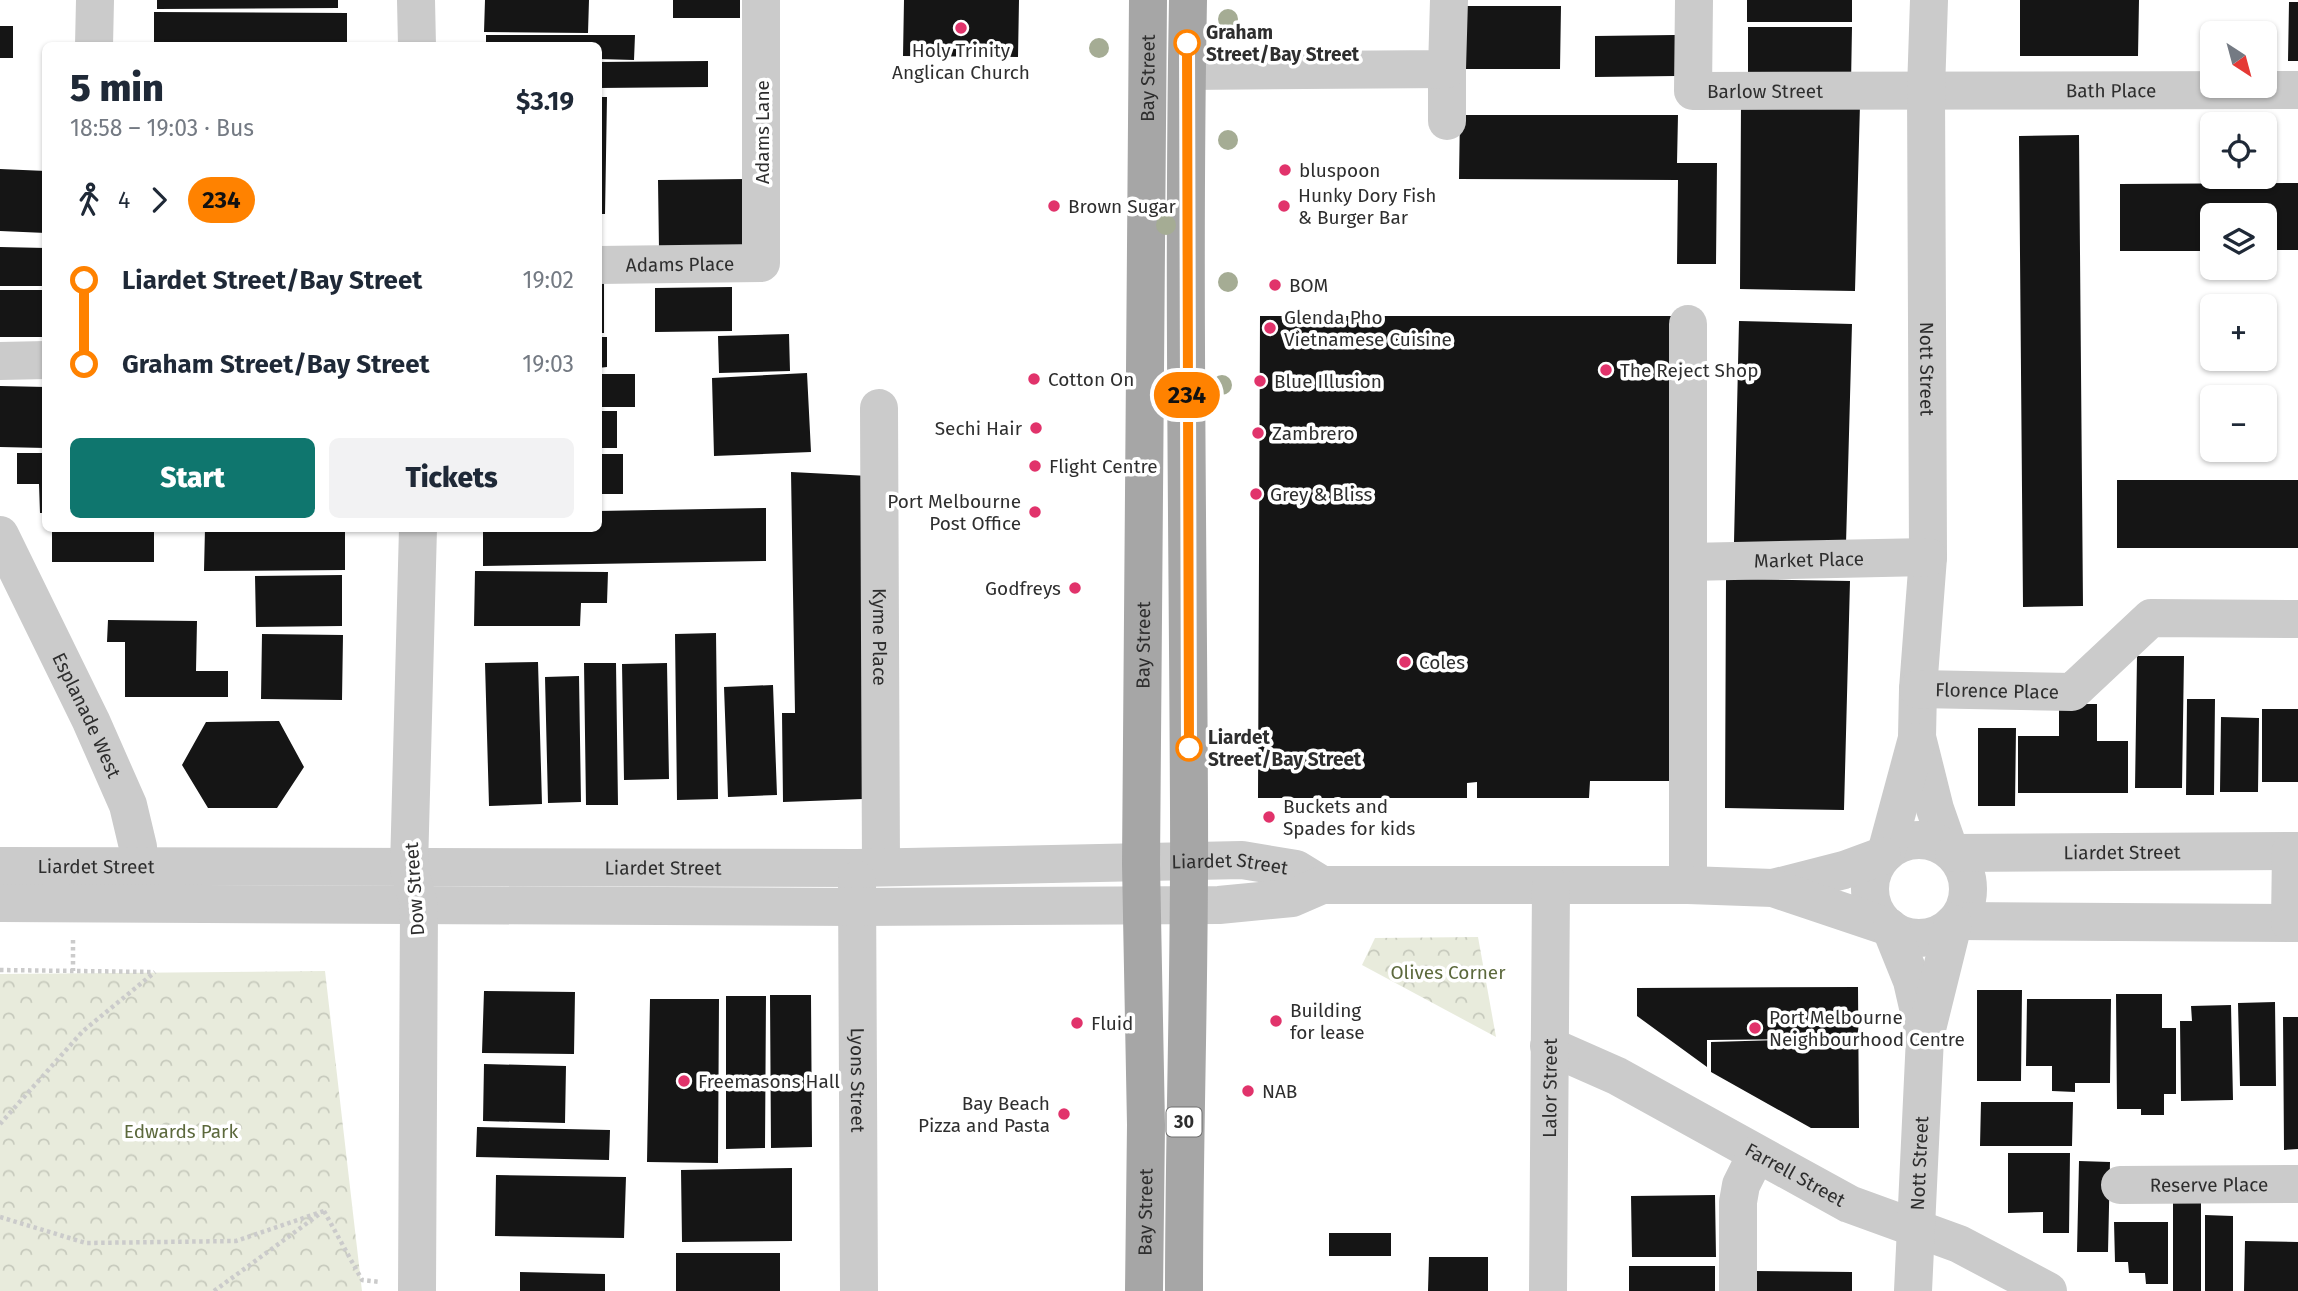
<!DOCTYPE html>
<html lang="en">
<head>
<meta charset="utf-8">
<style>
  body { margin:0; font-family:"Fira Sans",sans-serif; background:#f2f2f3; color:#1f2937; height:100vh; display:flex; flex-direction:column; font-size:26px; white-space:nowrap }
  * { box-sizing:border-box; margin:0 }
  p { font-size:23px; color:#747a83 }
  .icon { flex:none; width:38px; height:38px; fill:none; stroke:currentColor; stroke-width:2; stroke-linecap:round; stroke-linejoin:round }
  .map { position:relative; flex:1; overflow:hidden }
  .sheet { position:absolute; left:42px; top:42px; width:560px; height:490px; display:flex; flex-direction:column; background:#fff; border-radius:10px; box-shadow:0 2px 5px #0004 }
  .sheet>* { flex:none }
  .badge { padding:0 14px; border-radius:23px; font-size:24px; line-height:46px }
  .needle { width:46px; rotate:144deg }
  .fabs { position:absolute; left:2200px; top:21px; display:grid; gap:14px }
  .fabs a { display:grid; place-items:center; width:77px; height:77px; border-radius:10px; background:#fff; box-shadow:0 2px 5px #0004; font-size:35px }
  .map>.badge { position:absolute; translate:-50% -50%; box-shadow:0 0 0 4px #fff }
  .legs { display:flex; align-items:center; gap:10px; height:77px; padding:0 28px; font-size:23px }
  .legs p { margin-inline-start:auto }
  .overview { display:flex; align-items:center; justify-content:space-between; height:119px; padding:0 28px }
  h1 { font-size:38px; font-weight:800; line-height:52px }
  .primary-button { display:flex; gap:14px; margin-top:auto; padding:14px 28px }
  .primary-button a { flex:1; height:80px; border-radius:10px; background:#0f766e; color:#fff; font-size:28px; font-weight:800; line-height:80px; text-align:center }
  .primary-button a+a { background:#f2f2f3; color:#1f2937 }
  ul { padding:0 28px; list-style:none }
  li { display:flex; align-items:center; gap:24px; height:84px; font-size:26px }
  li i { display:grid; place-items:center; width:10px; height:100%; margin:0 9px; background:currentColor }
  li i::after { content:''; width:18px; height:18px; margin:-9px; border:5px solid; border-radius:50%; background:#fff }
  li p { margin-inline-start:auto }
  li:first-child i { background:linear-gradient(#0000 50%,currentColor 0) }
  li:last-child i { background:linear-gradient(currentColor 50%,#0000 0) }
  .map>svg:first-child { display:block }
  .park { fill:url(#park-crowns) }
  .building { fill:#151515 }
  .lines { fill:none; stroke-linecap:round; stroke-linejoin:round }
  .path { stroke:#cbcbcb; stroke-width:4.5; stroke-dasharray:3.5 3.5; stroke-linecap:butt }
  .minor { stroke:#cbcbcb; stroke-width:38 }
  .major { stroke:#a6a6a6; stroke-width:38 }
  .tree { fill:#a5ac94 }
  .line-1-casing { stroke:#fff; stroke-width:16 }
  .line-1 { stroke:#ff8200; stroke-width:10 }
  .poi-dot { fill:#e1336b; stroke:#fff; stroke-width:2.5 }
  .stop-1-dot { fill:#fff; stroke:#ff8200; stroke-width:3.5 }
  .labels { text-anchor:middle; stroke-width:7; stroke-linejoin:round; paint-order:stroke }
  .shield { fill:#fff; stroke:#6d6d6d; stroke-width:2 }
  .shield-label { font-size:18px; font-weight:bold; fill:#2e2e2e }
  .stop-label { font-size:19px; font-weight:bold; fill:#2e2e2e; stroke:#fff; text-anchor:start }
  .poi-label { font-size:19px; fill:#2e2e2e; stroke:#fff; text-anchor:start }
  .street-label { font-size:19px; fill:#2e2e2e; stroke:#fff }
  .park-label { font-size:19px; fill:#5c693c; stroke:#fff }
</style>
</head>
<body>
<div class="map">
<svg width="2298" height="1291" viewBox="0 0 2298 1291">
  <defs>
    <pattern id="park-crowns" width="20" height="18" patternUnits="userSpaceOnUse" patternTransform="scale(1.75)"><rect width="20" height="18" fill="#e8ebdc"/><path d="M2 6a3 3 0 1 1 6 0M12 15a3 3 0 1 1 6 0" fill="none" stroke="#c7cabd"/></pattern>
  </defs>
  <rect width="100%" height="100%" fill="#fff"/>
  <path class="park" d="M1478,937L1496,1037L1362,965L1375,938Z
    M325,971L362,1291H0V974Z"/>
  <path class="building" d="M157,0H338V8L157,9Z
    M485,0H589L588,33L484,32Z
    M673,0H740V18H673Z
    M904,0H1019L1018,57L903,56Z
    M1747,0H1852V22H1747Z
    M2020,0H2139L2138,56H2020Z
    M2289,2H2298V61H2288Z
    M1459,6H1561L1560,69H1458Z
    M154,12L347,13V46H154Z
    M0,26H13V58H0Z
    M1748,27H1852L1851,84H1748Z
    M486,35H635L634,60L598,59V46H486Z
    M1675,35L1676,76L1595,77V36Z
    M708,61V87L598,88V62Z
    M598,97H607L605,214H598Z
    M1741,104H1860L1855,291L1740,289Z
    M1460,115H1678L1677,163H1717L1716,264H1677L1678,180L1459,179Z
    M2079,135L2083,606L2023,607L2019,136Z
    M0,169L46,171V233L0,231Z
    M747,179L748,249L659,250L658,180Z
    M2298,183V250H2264V215H2212V251H2120V184Z
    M0,247L46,248V286H0Z
    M598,280H604V333H598Z
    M732,287V331L655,332V288Z
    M0,290H46V337H0Z
    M1260,316H1680L1678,781H1590L1589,798H1477V782L1467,783V798H1258Z
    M1739,321L1852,324L1846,544L1734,542Z
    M789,334L790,371L719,373L718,336Z
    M598,337H607V367L598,368Z
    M807,373L811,452L714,456L712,378Z
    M598,374H635V407H598Z
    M0,386L46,387V448L0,447Z
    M598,411H617V448H598Z
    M17,453H46V513H40L39,484H17Z
    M598,454H623V494H598Z
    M791,472L869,476L863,799L783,802L782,713H795Z
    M2117,480H2298V548H2117Z
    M766,508V561L483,566V528H598V511Z
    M52,528H154V562H52Z
    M205,528H345V570L204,571Z
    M475,571L608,572L607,603H581L580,626H474Z
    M342,575V626L256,627L255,576Z
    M1726,579L1850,581L1844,810L1725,808Z
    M108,620L197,621L196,671H228V697H125V642H107Z
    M716,633L718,799L677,800L675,634Z
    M262,634L343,635L342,700L261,699Z
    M2137,656H2184L2182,788H2135Z
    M538,662L542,804L489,806L485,663Z
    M584,663H616L618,805H586Z
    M667,663L669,779L624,780L622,664Z
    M579,676L581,802L548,803L545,677Z
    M773,685L777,795L728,797L724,687Z
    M2187,699H2215L2214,795H2186Z
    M2059,704H2097V741H2128V793H2018V736H2059Z
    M2262,709H2298V782H2262Z
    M2221,717L2259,718L2258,792H2220Z
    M279,721L304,767L277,808H208L182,765L206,722Z
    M1978,728H2016L2015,806H1978Z
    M1858,987L1859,1128H1811L1711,1072V1042L1812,1039L1707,1040V1067L1637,1016V988Z
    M1977,990H2022L2021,1081H1977Z
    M484,991L575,992L574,1054L482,1053Z
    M2116,994H2162V1028H2176V1094H2164V1115H2141V1109H2117Z
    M770,995H811L812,1147L771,1148Z
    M726,996H766L765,1148L726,1149Z
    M650,999H719L718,1163L647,1162Z
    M2027,999H2111L2110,1083H2075V1092L2052,1091V1066H2026Z
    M2275,1002L2276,1086H2240L2238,1003Z
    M2231,1005L2233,1100L2181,1101L2180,1021H2192L2191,1006Z
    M2283,1017H2298V1149L2284,1150Z
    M484,1064L566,1066L565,1123L483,1121Z
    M1981,1102H2073L2072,1146H1980Z
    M477,1127L610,1130L609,1160L476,1157Z
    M2008,1153H2070L2069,1233H2043V1212L2008,1213Z
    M2079,1161L2110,1162L2108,1252H2077Z
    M792,1168V1241L682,1242L681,1170Z
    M496,1175L626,1177L624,1238L495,1236Z
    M1715,1195L1716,1257H1632L1631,1196Z
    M2173,1199H2201V1291H2173Z
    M2205,1215L2233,1216V1291H2205Z
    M2114,1222H2168V1284H2146L2145,1273H2129L2128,1262H2115Z
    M1329,1233H1391V1256H1329Z
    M2245,1241L2298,1242V1291H2244Z
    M676,1253H780V1291H676Z
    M1429,1257H1488V1291H1428Z
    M1629,1266H1715V1291H1629Z
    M1754,1271L1852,1272V1291H1754Z
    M520,1272L605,1274V1291H520Z"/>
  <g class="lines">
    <path class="path" d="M73,940V971
      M0,970L154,972
      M0,1124L83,1031L155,972
      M324,1211L362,1280L380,1282
      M0,1217L86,1243L236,1241L324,1211
      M214,1291L321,1213"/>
    <g class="minor">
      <path d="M416,0L417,46"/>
      <path id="s1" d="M1694,0L1693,91L2298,90"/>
      <path id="s2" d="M1929,0L1926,90L1928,557L1918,689L1917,737L1935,809L1949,849"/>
      <path d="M94,46L95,0"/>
      <path d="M1447,69V121"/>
      <path d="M1187,71L1447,69L1449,0"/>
      <path id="s3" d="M598,265L761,263V0"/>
      <path d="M0,361L46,360"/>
      <path id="s4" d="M879,408L881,867"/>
      <path id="s5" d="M0,535L91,721L128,805L138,847L140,891"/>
      <path id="s6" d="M1688,562L1928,557"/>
      <path id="s7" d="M1918,689L2072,692L2151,618L2298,619"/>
      <circle cx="1919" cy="889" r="49"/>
      <path d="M1886,853L1916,742"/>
      <path id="s8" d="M1954,853L2298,851"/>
      <path id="s9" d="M0,866L857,868L1242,860L1296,869L1322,885"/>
      <path id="s10" d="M857,880L859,1291"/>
      <path d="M1688,885V324"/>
      <path d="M1773,888L1844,870L1882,856"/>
      <path d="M0,903L858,907L1219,905L1292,898L1322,885H1688L1773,888L1889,927"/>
      <path d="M1957,921L2298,923"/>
      <path d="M2290,923L2291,851"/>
      <path d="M1891,929L1912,981L1923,1029"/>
      <path id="s11" d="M1549,1046L1617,1076L1849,1204L1959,1244L2048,1291"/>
      <path id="s12" d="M2120,1185L2298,1184"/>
      <path d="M417,1291L419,905L409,868L418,528"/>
      <path id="s13" d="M1548,1291L1551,886"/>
      <path d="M1738,1291V1202L1741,1185L1756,1155"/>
      <path id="s14" d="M1913,1291L1925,1037L1953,924"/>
    </g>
    <g class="major">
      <path id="s15" d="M1144,1291L1146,1125L1141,864L1148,0"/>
      <path d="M1184,1291C1184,1131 1190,971 1189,811C1188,541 1183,270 1188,0"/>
    </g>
  </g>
  <g class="tree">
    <circle cx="1228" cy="19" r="10"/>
    <circle cx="1099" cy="48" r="10"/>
    <circle cx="1228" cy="140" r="10"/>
    <circle cx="1166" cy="225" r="10"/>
    <circle cx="1228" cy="282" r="10"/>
    <circle cx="1222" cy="385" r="10"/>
  </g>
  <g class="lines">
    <g class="line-1-casing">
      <path id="line-1" d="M1187,43L1189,748"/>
    </g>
    <use href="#line-1" class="line-1"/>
  </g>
  <g class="poi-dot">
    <circle cx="961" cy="28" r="7"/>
    <circle cx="1285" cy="170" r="7"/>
    <circle cx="1054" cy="206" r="7"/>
    <circle cx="1284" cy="206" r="7"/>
    <circle cx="1275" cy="285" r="7"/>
    <circle cx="1270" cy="328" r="7"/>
    <circle cx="1606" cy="370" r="7"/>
    <circle cx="1034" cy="379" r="7"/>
    <circle cx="1260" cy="381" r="7"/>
    <circle cx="1036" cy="428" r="7"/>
    <circle cx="1258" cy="433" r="7"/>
    <circle cx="1035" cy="466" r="7"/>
    <circle cx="1256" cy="494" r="7"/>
    <circle cx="1035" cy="512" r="7"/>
    <circle cx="1075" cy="588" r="7"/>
    <circle cx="1405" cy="662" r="7"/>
    <circle cx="1269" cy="817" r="7"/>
    <circle cx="1276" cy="1021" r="7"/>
    <circle cx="1077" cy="1023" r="7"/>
    <circle cx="1755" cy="1028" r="7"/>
    <circle cx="684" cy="1081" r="7"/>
    <circle cx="1248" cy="1091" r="7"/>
    <circle cx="1064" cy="1114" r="7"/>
  </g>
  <g class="stop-1-dot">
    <circle cx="1187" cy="43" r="12"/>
    <circle cx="1189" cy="748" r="12"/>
  </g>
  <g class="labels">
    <rect class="shield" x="1166.5" y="1107.5" width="35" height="29" rx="5"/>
    <g class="shield-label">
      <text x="1184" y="1128">30</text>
    </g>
    <g class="stop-label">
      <text x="1206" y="39">Graham<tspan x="1206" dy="22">Street/Bay Street</tspan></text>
      <text x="1208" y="744">Liardet<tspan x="1208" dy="22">Street/Bay Street</tspan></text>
    </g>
    <g class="poi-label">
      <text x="961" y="57" text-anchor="middle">Holy Trinity<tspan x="961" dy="22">Anglican Church</tspan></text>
      <text x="1299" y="177">bluspoon</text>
      <text x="1298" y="202">Hunky Dory Fish<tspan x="1298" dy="22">&amp; Burger Bar</tspan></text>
      <text x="1068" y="213">Brown Sugar</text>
      <text x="1289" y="292">BOM</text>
      <text x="1284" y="324">Glenda Pho<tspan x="1284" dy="22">Vietnamese Cuisine</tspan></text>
      <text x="1620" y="377">The Reject Shop</text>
      <text x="1048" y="386">Cotton On</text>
      <text x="1274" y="388">Blue Illusion</text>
      <text x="1022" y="435" text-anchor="end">Sechi Hair</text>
      <text x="1272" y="440">Zambrero</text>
      <text x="1049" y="473">Flight Centre</text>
      <text x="1270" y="501">Grey &amp; Bliss</text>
      <text x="1021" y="508" text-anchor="end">Port Melbourne<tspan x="1021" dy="22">Post Office</tspan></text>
      <text x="1061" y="595" text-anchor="end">Godfreys</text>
      <text x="1419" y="669">Coles</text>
      <text x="1283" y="813">Buckets and<tspan x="1283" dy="22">Spades for kids</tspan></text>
      <text x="1290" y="1017">Building<tspan x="1290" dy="22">for lease</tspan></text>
      <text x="1769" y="1024">Port Melbourne<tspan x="1769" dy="22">Neighbourhood Centre</tspan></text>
      <text x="1091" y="1030">Fluid</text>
      <text x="698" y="1088">Freemasons Hall</text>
      <text x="1262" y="1098">NAB</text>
      <text x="1050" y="1110" text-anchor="end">Bay Beach<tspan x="1050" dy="22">Pizza and Pasta</tspan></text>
    </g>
    <g class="street-label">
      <text dy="7" stroke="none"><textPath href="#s15" startOffset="1213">Bay Street</textPath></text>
      <text dy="7" stroke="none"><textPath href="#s1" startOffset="509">Bath Place</textPath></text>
      <text dy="7" stroke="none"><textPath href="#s1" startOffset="163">Barlow Street</textPath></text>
      <text transform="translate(762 132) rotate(-90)" y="7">Adams Lane</text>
      <text dy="7" stroke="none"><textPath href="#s3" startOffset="82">Adams Place</textPath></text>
      <text dy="7" stroke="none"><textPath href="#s2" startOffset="369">Nott Street</textPath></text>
      <text dy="7" stroke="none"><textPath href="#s6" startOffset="121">Market Place</textPath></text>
      <text dy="7" stroke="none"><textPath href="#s4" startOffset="229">Kyme Place</textPath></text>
      <text dy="7" stroke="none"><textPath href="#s15" startOffset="646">Bay Street</textPath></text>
      <text dy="7" stroke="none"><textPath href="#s7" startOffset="79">Florence Place</textPath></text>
      <text dy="7" stroke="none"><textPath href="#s5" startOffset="200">Esplanade West</textPath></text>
      <text dy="7" stroke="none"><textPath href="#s8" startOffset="168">Liardet Street</textPath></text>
      <text dy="7" stroke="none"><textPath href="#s9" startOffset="1230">Liardet Street</textPath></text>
      <text dy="7" stroke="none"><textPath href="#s9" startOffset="96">Liardet Street</textPath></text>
      <text dy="7" stroke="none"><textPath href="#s9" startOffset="663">Liardet Street</textPath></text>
      <text transform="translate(414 889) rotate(-94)" y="7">Dow Street</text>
      <text dy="7" stroke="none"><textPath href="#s10" startOffset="200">Lyons Street</textPath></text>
      <text dy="7" stroke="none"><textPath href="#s13" startOffset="203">Lalor Street</textPath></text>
      <text dy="7" stroke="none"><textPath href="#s14" startOffset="128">Nott Street</textPath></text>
      <text dy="7" stroke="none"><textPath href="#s11" startOffset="278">Farrell Street</textPath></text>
      <text dy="7" stroke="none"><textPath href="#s12" startOffset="89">Reserve Place</textPath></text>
      <text dy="7" stroke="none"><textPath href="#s15" startOffset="79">Bay Street</textPath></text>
    </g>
    <g class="park-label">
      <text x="1448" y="979">Olives Corner</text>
      <text x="181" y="1138">Edwards Park</text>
    </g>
  </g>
</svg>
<div class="fabs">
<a><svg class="needle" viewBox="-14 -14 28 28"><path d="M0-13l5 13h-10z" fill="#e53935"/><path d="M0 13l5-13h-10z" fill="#747a83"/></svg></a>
<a><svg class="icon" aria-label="locate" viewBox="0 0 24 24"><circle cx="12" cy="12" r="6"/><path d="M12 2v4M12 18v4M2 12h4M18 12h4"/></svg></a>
<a><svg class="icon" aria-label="layers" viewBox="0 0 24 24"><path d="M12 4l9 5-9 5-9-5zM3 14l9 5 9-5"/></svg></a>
<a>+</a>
<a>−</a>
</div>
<b class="badge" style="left:1187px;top:395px;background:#ff8200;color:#111">234</b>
<section class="sheet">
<div class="overview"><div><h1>5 min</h1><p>18:58 – 19:03 · Bus</p></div><b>$3.19</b></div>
<div class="legs"><svg class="icon" aria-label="walk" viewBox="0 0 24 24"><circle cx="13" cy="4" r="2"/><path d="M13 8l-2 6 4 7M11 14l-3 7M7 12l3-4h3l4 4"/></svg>4<svg class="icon" aria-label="forward" viewBox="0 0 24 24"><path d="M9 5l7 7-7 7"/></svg><b class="badge" style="background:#ff8200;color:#111">234</b></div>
<ul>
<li><i style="color:#ff8200"></i><b>Liardet Street/Bay Street</b><p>19:02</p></li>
<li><i style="color:#ff8200"></i><b>Graham Street/Bay Street</b><p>19:03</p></li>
</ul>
<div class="primary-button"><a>Start</a><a>Tickets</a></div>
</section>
</div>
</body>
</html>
